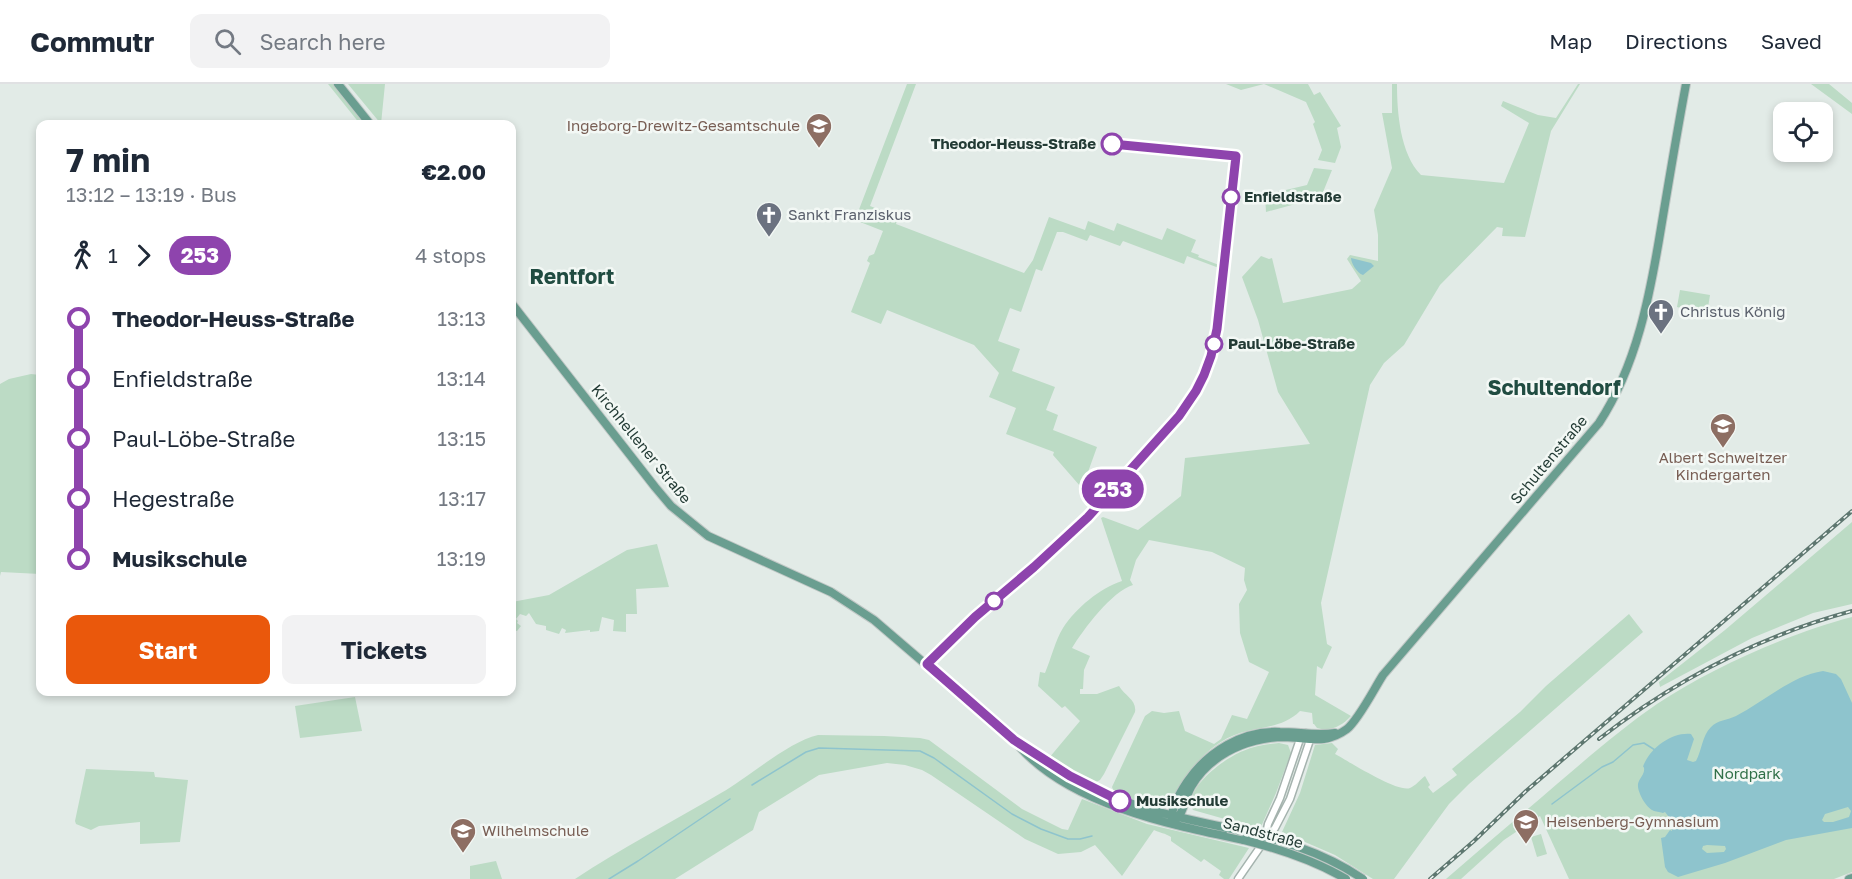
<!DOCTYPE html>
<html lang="en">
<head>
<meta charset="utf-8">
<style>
  body { margin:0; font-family:"Golos Text",sans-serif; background:#f2f2f3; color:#1f2937; height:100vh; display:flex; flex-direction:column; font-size:22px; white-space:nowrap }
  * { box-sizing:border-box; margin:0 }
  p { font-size:20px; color:#747a83 }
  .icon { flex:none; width:33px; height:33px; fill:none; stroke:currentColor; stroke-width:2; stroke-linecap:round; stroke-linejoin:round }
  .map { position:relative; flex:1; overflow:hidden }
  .panel { position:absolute; left:36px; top:36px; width:480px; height:576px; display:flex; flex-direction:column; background:#fff; border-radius:12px; box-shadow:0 3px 9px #0003 }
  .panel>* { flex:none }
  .badge { padding:0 12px; border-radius:20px; font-size:21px; line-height:39px }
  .tools { position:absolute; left:1773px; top:18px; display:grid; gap:12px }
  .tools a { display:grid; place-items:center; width:60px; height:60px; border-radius:12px; background:#fff; box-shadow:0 3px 9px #0003; font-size:30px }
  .map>.badge { position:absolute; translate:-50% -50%; box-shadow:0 0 0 3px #fff }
  .legs { display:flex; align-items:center; gap:9px; height:66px; padding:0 30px; font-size:20px }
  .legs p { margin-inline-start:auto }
  .summary { display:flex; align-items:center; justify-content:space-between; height:102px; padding:0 30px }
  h1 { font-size:33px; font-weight:700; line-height:45px }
  .primary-button { display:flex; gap:12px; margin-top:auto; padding:12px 30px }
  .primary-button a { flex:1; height:69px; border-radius:12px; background:#ea580c; color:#fff; font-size:24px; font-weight:700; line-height:69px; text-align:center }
  .primary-button a+a { background:#f2f2f3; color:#1f2937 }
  ul { padding:0 30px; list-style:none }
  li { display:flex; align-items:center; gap:21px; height:60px; font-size:22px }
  li i { display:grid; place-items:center; width:9px; height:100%; margin:0 8px; background:currentColor }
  li i::after { content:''; width:15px; height:15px; margin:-8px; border:4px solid; border-radius:50%; background:#fff }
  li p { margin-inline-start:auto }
  li:first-child i { background:linear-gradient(#0000 50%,currentColor 0) }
  li:last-child i { background:linear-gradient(currentColor 50%,#0000 0) }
  header { display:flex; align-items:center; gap:36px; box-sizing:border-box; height:84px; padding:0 30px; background:#fff; border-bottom:2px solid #e0e1e3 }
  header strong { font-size:28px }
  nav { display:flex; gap:33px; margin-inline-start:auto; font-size:21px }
  .search { width:420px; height:54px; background:#f2f2f3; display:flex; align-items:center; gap:15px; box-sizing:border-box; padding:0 21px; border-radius:12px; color:#747a83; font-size:22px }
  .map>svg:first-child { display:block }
  .green { fill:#bcdbc5 }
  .water { fill:#8ec4cd; fill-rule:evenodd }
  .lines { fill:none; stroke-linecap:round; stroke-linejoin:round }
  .stream { stroke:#8ec4cd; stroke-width:1.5 }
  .minor-casing { stroke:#a5b3ae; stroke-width:9 }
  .major-casing { stroke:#c1c8c6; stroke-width:10 }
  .minor { stroke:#fff; stroke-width:6 }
  .major { stroke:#6a9e90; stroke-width:8 }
  .rail-casing { stroke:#5e7770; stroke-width:4 }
  .rail { stroke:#f3f8f5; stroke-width:1.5; stroke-dasharray:4.5; stroke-linecap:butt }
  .major-bridge-casing { stroke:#c1c8c6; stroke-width:10; stroke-linecap:butt }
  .major-bridge { stroke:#6a9e90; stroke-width:8 }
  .line-1-casing { stroke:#fff; stroke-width:14 }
  .line-1 { stroke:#8e44ad; stroke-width:9 }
  .stop-1-dot { fill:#fff; stroke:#8e44ad; stroke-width:3 }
  .labels { text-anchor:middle; stroke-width:5; stroke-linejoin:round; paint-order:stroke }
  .education-label { font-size:15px; fill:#785e54; stroke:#f3f8f5; text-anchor:start }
  .stop-label { font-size:15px; font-weight:bold; fill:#233b35; stroke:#f3f8f5; text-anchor:start }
  .worship-label { font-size:15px; fill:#5b616d; stroke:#f3f8f5; text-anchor:start }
  .street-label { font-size:15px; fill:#233b35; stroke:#f3f8f5 }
  .park-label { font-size:15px; fill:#307048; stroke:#f3f8f5 }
  .district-label { font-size:21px; font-weight:bold; fill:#204c41; stroke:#f3f8f5 }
</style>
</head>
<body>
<header>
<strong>Commutr</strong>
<div class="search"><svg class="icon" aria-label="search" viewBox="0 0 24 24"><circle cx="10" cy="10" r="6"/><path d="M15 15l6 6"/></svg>Search here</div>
<nav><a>Map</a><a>Directions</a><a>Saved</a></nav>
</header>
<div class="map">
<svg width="1852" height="795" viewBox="0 0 1852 795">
  <rect width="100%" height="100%" fill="#e2ebe7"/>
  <path class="green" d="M328,0H333L364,40H360Z
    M348,0H385L381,40Z
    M907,0H916L870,122L898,133L896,140L1024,189L1033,176L1049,133L1085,146L1088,137L1114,147L1117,139L1162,156L1167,144L1196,156L1191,168L1199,171L1198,173L1219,181V184L1187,172L1184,180L1123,157L1120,162L1090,151L1087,157L1063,148H1057L1042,187L1036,185L1021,228L1010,224L998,257L1020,265L1012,287L1055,303L1046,326L1058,331L1053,346L1097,363L1088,388L1112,398L1094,418L1053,371L1054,368L1006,350L1016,324L989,313L999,289L974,261L887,226L881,240L851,228L870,179L867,177L869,172L874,170L883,147L855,136Z
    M1226,0H1308L1314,11L1320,8L1341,42L1337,44L1341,63L1335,79L1318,76L1322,66L1313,40L1315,38L1306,18L1264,0L1241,6Z
    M1392,0H1397C1397,28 1400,70 1421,91L1504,99L1529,39L1501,22L1503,17L1538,31L1556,34L1578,0H1580L1551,47L1525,153L1502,152L1503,144L1497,143L1440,201L1404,261L1384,279L1370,301L1321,519L1327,560L1332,563L1322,585L1317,582L1315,611L1351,632C1342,642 1330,648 1317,644L1314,640H1313L1312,629L1300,627C1283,644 1262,642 1240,649C1205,660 1186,692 1167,722C1148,721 1132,715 1114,708L1112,703L1145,632L1152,627L1164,629L1179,627L1185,647L1214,660L1221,655L1232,631L1247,635L1269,588L1249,578L1240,549L1239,520L1247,506L1244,496L1245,484L1212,468L1149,456L1136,476L1130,496L1133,501C1112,507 1083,546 1072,564L1090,572L1084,586L1083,605H1080V610H1097L1119,602C1125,612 1137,616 1135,628L1104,690L1100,696L1094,699L1069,687L1049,674L1080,637L1065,622L1062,624L1038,602L1040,588L1045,589C1051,575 1055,557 1063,544C1076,524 1100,504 1122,497L1101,434L1103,433L1138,446L1181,412L1185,374L1310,360L1278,308L1258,236L1242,193L1261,172L1269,175L1272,174L1283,219L1352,205L1361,197L1347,175L1350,171L1378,177V151L1374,126L1392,84L1382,29H1392Z
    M1811,0H1829L1852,19V30Z
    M1314,84L1332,86L1321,113L1266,128L1265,111L1307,101Z
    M1680,206L1710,211L1707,230L1705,231L1677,223Z
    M31,290L40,291V490L1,488L0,492V300L9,295Z
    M1852,438V520L1813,529L1752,554L1660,603L1659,598L1725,546Z
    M657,460L669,503L636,505L637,530H626V548L613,547L614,536L602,533L599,547L590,548V546L565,549L566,546L562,544L559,550L546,546V542L536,540L529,529L526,532L520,530L516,535L518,537L517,539L521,542L517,547L512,546V518L549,511L627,466Z
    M1629,530L1643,548L1469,700L1449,720L1394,795H1373L1335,771L1282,748L1300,709L1315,661L1332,659L1338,665L1335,670C1348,677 1398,709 1410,704C1415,702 1420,696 1425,692L1430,701L1428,703L1433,709L1457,691L1452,685L1520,628L1546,602Z
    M1852,533V788L1834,795H1569L1540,732L1504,756L1461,795H1446C1483,763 1520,732 1557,700C1590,672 1622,644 1657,620C1711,584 1790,549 1852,533Z
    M355,613L362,647L300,654L295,622Z
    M818,651L884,652L920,654L929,656L1022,725L1062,745L1068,746L1082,715L1147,740L1249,764L1229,795H1224L1219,791L1221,787L1204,775L1201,778L1171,757V753C1165,749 1160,749 1154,746L1122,792L1095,761L1081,768L1058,770L1025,755L931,691L922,686L905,681L887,679L819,691L759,728L753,746L675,795H575C622,764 672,738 721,709C749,693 788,658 818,651Z
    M1279,659L1288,661L1291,669L1276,709L1260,745L1193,726C1181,706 1226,673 1243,667C1254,662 1267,660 1279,659Z
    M86,685L154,688L155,693L188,696L180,758L140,760V738L99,742L91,746L76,740L75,737Z
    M1541,750L1547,770L1537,773L1531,753Z
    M496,777L502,795H470V782Z"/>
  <path class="water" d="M1351,174L1371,179L1374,182L1363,191C1357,189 1351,179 1351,174Z
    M1823,587L1836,590L1841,595L1852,619V744L1786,756L1725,779L1678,793L1668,788L1665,783L1661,754L1665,753L1670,746L1672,747V737L1665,728L1663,729C1661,728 1657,728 1654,727C1646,724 1637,708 1638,700C1639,695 1643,692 1644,687C1645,680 1641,686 1645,678C1653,662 1673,648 1691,650L1694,655L1687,676L1693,678L1696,677C1702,666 1702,652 1711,643C1717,636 1728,636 1736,632C1765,617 1791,592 1823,587ZM1848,723L1851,727L1849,733L1833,738H1824L1822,736L1825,730ZM1707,761L1725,762L1726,765L1724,768L1707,769L1702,765L1703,762Z"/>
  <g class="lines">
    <path class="stream" d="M752,701L806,668L819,664L920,667L934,674L1012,730L1041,745L1068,755H1080L1092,752
      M1552,720L1602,683L1613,678L1633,661L1644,659L1655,666
      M609,795L638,777L730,715"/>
    <g class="minor-casing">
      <path id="minor" d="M1238,795L1265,756L1275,744L1290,715L1310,656L1306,649L1300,655L1280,714L1268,740L1265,755"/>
    </g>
    <g class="major-casing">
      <path id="major" d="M338,0L370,40
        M512,220L655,403L671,422L708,452L831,508L874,536L1014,656C1063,719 1170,741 1244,756
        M1018,658C1037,668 1053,683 1071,693C1124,722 1170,732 1228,744
        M1172,735C1171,724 1181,707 1187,698C1208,667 1243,646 1280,648C1299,648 1317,652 1335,649
        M1173,739C1184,730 1184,716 1191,703C1199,689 1213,676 1227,668C1244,658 1266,653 1285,653C1310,654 1325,661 1347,645C1359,635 1374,605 1383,591L1599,339C1637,281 1650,211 1661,144C1669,96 1677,48 1686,0
        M1849,795L1852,794"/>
    </g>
    <use href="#minor" class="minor"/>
    <use href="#major" class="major"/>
    <g class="rail-casing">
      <path id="rail" d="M1599,655C1674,597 1760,552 1852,527
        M1430,795L1474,757L1526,707L1852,427"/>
    </g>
    <use href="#rail" class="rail"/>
    <g class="major-bridge-casing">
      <path id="major-bridge" d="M1228,744C1275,754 1322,767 1363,795
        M1244,756C1280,765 1314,776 1346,795"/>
    </g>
    <use href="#major-bridge" class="major-bridge"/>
  </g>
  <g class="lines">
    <g class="line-1-casing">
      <path id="line-1" d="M1112,60L1236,72L1217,245L1211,272L1204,291L1196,307L1179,332L1088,433L1034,483L975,533L927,580L1014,656L1070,692L1120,717"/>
    </g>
    <use href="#line-1" class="line-1"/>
  </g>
  <defs>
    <g id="school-pin" transform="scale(1.35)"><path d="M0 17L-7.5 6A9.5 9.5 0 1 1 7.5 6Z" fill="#8d6e63" stroke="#f3f8f5"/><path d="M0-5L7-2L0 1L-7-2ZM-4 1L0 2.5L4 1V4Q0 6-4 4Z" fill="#fff"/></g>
    <g id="church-pin" transform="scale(1.35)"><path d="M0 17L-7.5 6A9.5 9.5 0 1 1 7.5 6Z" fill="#6b7280" stroke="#f3f8f5"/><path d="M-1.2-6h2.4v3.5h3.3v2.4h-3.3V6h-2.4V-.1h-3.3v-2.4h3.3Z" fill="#fff"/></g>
  </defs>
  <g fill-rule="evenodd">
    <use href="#school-pin" x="819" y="42"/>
    <use href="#church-pin" x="769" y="131"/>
    <use href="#church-pin" x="1661" y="228"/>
    <use href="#school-pin" x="1723" y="342"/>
    <use href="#school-pin" x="1526" y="738"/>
    <use href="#school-pin" x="463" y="747"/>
  </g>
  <g class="stop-1-dot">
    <circle cx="1112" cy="60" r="10"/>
    <circle cx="1231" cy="113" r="8"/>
    <circle cx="1214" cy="260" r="8"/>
    <circle cx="994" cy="517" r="8"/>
    <circle cx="1120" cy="717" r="10"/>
  </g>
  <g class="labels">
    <g class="education-label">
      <text x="800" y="47" text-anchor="end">Ingeborg-Drewitz-Gesamtschule</text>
      <text x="1723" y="379" text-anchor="middle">Albert Schweitzer<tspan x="1723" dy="17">Kindergarten</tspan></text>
      <text x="1546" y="743">Heisenberg-Gymnasium</text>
      <text x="482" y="752">Wilhelmschule</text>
    </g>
    <g class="stop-label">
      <text x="1096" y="65" text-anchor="end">Theodor-Heuss-Straße</text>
      <text x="1244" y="118">Enfieldstraße</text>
      <text x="1228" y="265">Paul-Löbe-Straße</text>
      <text x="1136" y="722">Musikschule</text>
    </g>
    <g class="worship-label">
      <text x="788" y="136">Sankt Franziskus</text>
      <text x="1680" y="233">Christus König</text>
    </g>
    <g class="street-label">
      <text transform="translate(641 360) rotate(51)" y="5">Kirchhellener Straße</text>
      <text transform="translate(1549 376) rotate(-50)" y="5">Schultenstraße</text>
      <text transform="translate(1263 749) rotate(15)" y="5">Sandstraße</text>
    </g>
    <g class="park-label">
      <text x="1747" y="695">Nordpark</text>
    </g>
    <g class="district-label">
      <text x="572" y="200">Rentfort</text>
      <text x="1554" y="311">Schultendorf</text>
    </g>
  </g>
</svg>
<div class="tools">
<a><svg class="icon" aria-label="locate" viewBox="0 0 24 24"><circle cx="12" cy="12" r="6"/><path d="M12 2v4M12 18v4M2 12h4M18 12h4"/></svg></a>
</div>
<b class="badge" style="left:1113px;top:405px;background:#8e44ad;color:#fff">253</b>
<section class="panel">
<div class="summary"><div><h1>7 min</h1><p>13:12 – 13:19 · Bus</p></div><b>€2.00</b></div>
<div class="legs"><svg class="icon" aria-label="walk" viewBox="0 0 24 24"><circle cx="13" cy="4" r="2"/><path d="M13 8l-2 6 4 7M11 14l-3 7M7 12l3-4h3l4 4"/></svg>1<svg class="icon" aria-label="forward" viewBox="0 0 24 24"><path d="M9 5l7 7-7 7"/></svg><b class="badge" style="background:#8e44ad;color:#fff">253</b><p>4 stops</p></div>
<ul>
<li><i style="color:#8e44ad"></i><b>Theodor-Heuss-Straße</b><p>13:13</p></li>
<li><i style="color:#8e44ad"></i><span>Enfieldstraße</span><p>13:14</p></li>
<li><i style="color:#8e44ad"></i><span>Paul-Löbe-Straße</span><p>13:15</p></li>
<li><i style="color:#8e44ad"></i><span>Hegestraße</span><p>13:17</p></li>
<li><i style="color:#8e44ad"></i><b>Musikschule</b><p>13:19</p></li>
</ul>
<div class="primary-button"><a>Start</a><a>Tickets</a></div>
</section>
</div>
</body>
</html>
